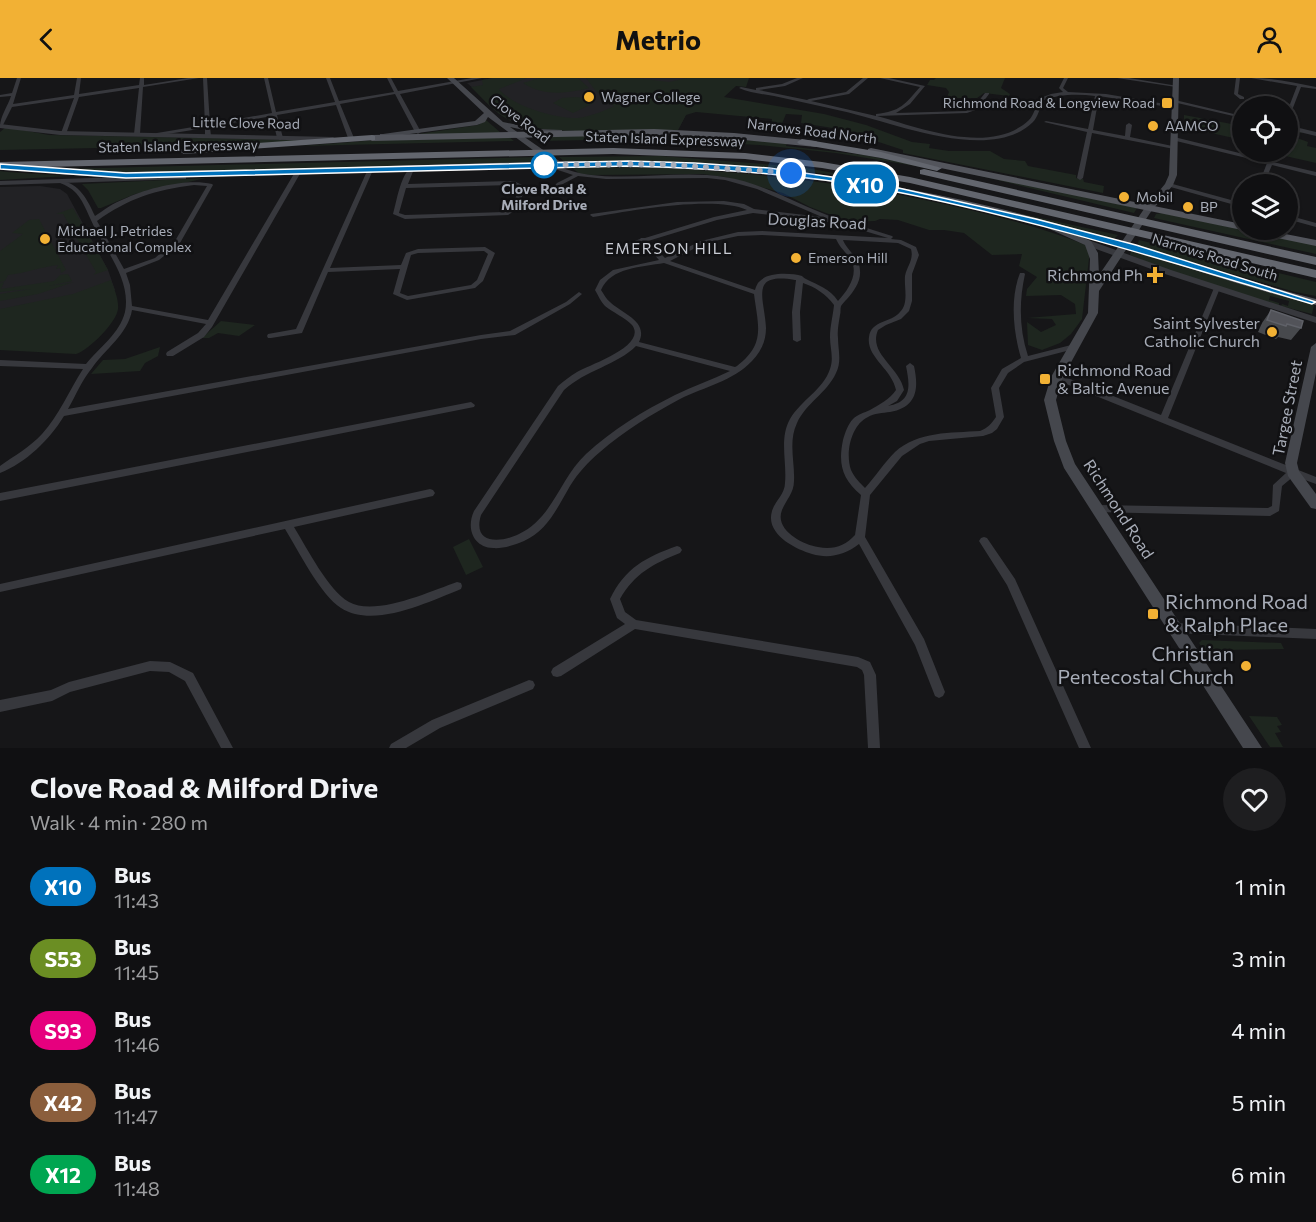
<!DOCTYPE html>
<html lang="en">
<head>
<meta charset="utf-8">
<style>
  body { margin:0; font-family:Commissioner,sans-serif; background:#1e1e20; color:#f1f3f6; height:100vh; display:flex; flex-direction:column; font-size:22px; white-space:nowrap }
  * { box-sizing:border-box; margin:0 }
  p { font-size:20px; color:#9c9d9f }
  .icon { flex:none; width:33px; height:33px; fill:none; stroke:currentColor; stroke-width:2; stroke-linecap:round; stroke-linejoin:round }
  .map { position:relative; height:670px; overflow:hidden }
  .side { display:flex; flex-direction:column; background:#101012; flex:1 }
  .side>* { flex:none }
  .badge { padding:0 12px; border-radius:20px; font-size:21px; line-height:39px }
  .tools { position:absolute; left:1232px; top:18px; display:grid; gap:12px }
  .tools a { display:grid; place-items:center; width:66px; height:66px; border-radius:50%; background:#101012; box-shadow:0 2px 4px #0004,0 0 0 2px #303032; font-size:30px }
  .you { position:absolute; width:30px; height:30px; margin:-15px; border:4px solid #fff; border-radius:50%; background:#1a73e8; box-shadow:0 0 0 9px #1a73e833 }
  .map>.badge { position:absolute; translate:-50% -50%; box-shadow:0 0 0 3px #fff }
  .round { display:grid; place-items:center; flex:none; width:63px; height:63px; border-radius:32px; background:#1e1e20 }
  .summary { display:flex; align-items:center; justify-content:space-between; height:102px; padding:0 30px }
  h1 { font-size:28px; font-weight:700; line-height:45px }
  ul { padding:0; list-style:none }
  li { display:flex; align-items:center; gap:18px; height:72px; padding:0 30px }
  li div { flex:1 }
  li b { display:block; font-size:22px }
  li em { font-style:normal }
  li .badge { min-width:66px; font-weight:700; text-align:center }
  header { display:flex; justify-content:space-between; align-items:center; height:78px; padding:0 30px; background:#f2b134; color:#111; font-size:27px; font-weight:700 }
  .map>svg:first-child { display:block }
  .built { fill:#222225 }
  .green { fill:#1e261f }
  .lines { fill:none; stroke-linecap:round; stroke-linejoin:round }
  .minor { fill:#37383d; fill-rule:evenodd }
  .tertiary { fill:#37383d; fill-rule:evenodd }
  .secondary { fill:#45474d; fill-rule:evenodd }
  .primary { fill:#53555c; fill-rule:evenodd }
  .motorway { fill:#63666e; fill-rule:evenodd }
  .wall { fill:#47494d }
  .building { fill:#525359; stroke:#5f6168; stroke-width:1.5 }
  .line { fill:#0072bc; stroke:#fff; stroke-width:1.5 }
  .walk { stroke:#a8adb8; stroke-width:6; stroke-dasharray:0 10.8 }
  .poi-dot { fill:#f2b134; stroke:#111113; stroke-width:2 }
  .stop-dot { fill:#fff; stroke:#0072bc; stroke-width:3 }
  .labels { text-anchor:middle; stroke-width:5; stroke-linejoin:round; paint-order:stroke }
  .far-poi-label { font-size:14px; fill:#a8adb8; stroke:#111113; text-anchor:start }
  .far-street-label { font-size:14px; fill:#a8adb8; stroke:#111113 }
  .far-stop-label { font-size:14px; font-weight:bold; fill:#a8adb8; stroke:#111113 }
  .far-neighbourhood-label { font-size:15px; letter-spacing:1.5px; fill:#c9ccd4; stroke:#111113 }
  .street-label { font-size:16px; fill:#a8adb8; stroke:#111113 }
  .poi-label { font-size:16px; fill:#a8adb8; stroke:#111113; text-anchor:end }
  .near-poi-label { font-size:20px; fill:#a8adb8; stroke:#111113; text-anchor:start }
</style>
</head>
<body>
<header><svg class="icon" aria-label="back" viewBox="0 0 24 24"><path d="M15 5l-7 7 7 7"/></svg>Metrio<svg class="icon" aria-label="person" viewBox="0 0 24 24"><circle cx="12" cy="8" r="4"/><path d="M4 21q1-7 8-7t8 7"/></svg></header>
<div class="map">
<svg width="1316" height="670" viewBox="0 0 1316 670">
  <rect width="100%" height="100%" fill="#161618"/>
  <path class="built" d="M493,0H705L678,52H557L529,49L509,42L467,5Z
    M40,108L60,111L67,116L108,192L115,212L0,241V109Z"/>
  <path class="green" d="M493,0H527L499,11C512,28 556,41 578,40C588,39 605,33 614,28L595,12L586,0H635L669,4L687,0H749L746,9L736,8L724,19L824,36L866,47L912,64L930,66L929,70L949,73H990L1004,81L1025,83L1028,88L1076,97V100L1083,101L1084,104L1104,108L1103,115L903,75V72L839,51L801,45L802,37L786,36L781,48L771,47L772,41L696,34L686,37L678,52C636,51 543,60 509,42C495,35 482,20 471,9L483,7L482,2Z
    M540,0H578L589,10C566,16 543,18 523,5Z
    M936,0H1005L1001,10L1010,16L1009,18L984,15L977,20H950L947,19L949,14L946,10L927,7L930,2H934Z
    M575,19L586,20L594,25L573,35L553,25L562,20Z
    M1184,37L1237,47L1242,52L1238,61L1184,49Z
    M486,42L501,55L412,57L478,47Z
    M6,49L49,57L309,62L242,67L0,72V54Z
    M1290,52L1304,55H1297V60L1308,64L1307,68L1316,70V85L1281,77L1282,74H1287V61Z
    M659,56L787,65L786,68L864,77L940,92L836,75L759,67L643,61L537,63L531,59Z
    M508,58L514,63L301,68L389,61Z
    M661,78L801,89L916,110L827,96L745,88L660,84L566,85L559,79Z
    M536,79L543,84L134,95L63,91Z
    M645,89C748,94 847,104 948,127C996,138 1042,149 1088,168L1090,172L1082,241L1071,256L1060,265L1042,272L1028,267L1027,244L1041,254L1056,247L1052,241L1027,240L1076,236L1075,226L1061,217L1026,218L1027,211L1037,199L1019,188L1022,176L992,177L964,155L944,152H929L898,142L880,141L875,143L850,144L810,129L783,115L724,99L703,96L592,97L580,96L572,90Z
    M951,91L1137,130L1134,135Z
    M0,93L8,94L68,98L0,102Z
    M206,100L135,116L101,130H98L88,112L82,106Z
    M941,118L1118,157L1113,162Z
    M73,130L108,192L93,197L96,194L63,136H56Z
    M1162,135L1316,167V176L1154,140L1156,136Z
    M39,141L66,192L61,195L60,190L56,191L58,187C40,189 26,195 8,197L5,203L0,204V173L23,156L12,155L29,142Z
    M1139,162L1316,204V218L1295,214L1137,168Z
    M1131,173L1314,227L1312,236L1281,228L1282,226L1288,228L1289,223L1270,218L1269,222L1279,225V228L1161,190L1130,177Z
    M68,196L72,203L40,210L0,214V205L4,204L1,211L54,203L60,197Z
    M111,202C114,210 119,222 118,231C117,244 88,273 76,276L0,272V231L73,216Z
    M74,204L38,216L0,223V216Z
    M221,243L255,247L239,258L218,255L209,260H202Z
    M160,269L158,278L145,285L140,293L91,296L103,282L125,281Z
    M469,461L483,489L466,497L453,469Z
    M1202,562L1281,565L1284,571L1221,572L1226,582L1210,581L1199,565Z
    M1249,638L1277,639L1282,647L1277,648L1281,654L1275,655L1283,669H1270Z"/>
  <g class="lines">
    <path class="minor" d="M17,0H21L13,26L74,17L77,0H81L79,16L139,7L140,0H144V7L188,0H199L143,9L140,56L137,58L134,56L139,10L79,19L66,56L61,55L74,20L12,29L3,47L0,49C0,38 8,28 11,18L0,19V17L12,15Z
      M203,0H207L210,46L272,35L264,0H268L276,34L335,24L326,0H330L339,23L394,14L387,0H391L398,13L472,0H482L400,16L421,54L418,56L415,54L395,16L340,26L354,60L351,62L348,60L336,27L277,37L283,60L280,62L277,60L272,38L210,49L211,58L208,60L205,58V50L155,58L154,57L157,55L205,47Z
      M797,0H803L785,8L759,12L807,22L809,21L846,14L863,0H868L849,16L811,23L876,38V36C901,33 904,27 920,9L880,0H889L925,8L910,26L896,35L966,33L974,29L985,15H989V16L978,31L967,35L877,38C920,50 991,78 1029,42C1034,37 1036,28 1038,21L1051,16L1063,14L1059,10L1064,0H1068L1063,10L1068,14L1106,16L1177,28V29L1175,30L1099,18L1093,52L1125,58L1126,47L1129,45L1132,47L1130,59L1177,69L1174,71L1092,55L1083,100L1080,102L1077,100L1087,54L1044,44L1046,43L1088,51L1095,18C1077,16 1059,16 1042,23C1040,30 1038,39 1033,44C990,86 893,44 842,33C820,28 797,23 774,18C763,16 749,15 739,10L741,9L756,12V10L782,6Z
      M1117,0H1129L1178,8L1176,9Z
      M1236,0H1240L1238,16L1244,19V21H1240L1234,16Z
      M1251,0C1273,0 1295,5 1316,9V11L1301,9L1289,40L1287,41V34L1297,8Z
      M1175,22L1242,38V40L1173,24V23Z
      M1287,47L1316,54V58L1287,51Z
      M1174,59L1268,82L1272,74H1276L1273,84L1316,94V98L1272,87L1264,106H1259L1267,85L1172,62L1171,61Z
      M559,85L562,87L560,89C608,109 673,90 724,99C759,104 790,122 822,135C845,145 869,150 892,158L893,159L891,161L901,162L916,169L919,177L912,196V223L909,233L901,241L886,247L878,252C868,276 899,288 904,312L897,323L888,328C912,324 910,308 906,288L910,285L914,288C919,311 917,329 890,334C883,335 874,335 868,339C851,347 845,375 851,392C854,399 860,405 865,410C875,399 884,385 895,374C918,353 951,355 980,353C988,350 991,346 996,339L991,310L1002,291L1021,280C1013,253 1010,220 1020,195H1024L1025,196C1019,223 1019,251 1028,278L1075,266H1078L1079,268L1078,270L1024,284L1008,295L999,310L1004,339L997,351L992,355L983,358L929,363L920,366L902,378L870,417L865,459L924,561L945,614L943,618L939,620L935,618L915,567L859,466C845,477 829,481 812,476C795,471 765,456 772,433C775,423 785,416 785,405C787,383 779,361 790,341C801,322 823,312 830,291C834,280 830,270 830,259C830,248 833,238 834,227C826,216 815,209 803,205L800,234L801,262L797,264L793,262L792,234L796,202H795C748,194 765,221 766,250C766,263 761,274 752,283C733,303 704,309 680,321C652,336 624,353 600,374C588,384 578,395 570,408C557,430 548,452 524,463C515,467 502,471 493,470C473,469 466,450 474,433L558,308C564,303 570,298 577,294C589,287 648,268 632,247C626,240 612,234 605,228C601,224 598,217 595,212L600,202L613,192L659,182L643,164L628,169L626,168V166L640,161L641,160H645L714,139L747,132C715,117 629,133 593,139L590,137L591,136L677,124L724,123L744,126L754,131L822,139L757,111L725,102L707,100L606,101L578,98L561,107L555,113L552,111L557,105L573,97L555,91L554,90ZM753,135L829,144L831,143L888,160L762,153L738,154L701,163L665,180L648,163L717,142ZM762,157L836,161C840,170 846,174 851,182C859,196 848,212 838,223C830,211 818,207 806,201C804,200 803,199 802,198C791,195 768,194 760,203C757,205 756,209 755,212L670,183L705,165L738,158ZM843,162L898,165L911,171C914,182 907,188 905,198C904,210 909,225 900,234C891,245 871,242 869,259C866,279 892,291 896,312C890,321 879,327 870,332C864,335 858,336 853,341C848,346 845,355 843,362C838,386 842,401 861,417L855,457C845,468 833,472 818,469C803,467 774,452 782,432C786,422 794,415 794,403C795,384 788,364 797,345C806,325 827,315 836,295C842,283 838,272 838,260C837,252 839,244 840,237C841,234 840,231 841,228C843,225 845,223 847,221C854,213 861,203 860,193C860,179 847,173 843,162ZM664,185L754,216C758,248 766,266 737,288L735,289L639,264C649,243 621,235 610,224C606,221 604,216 601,212C611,189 642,189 664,185ZM636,268L730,293C712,302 693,308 675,317C643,333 612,352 586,376C560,400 553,440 519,456C501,465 472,467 481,437L564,312C586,292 617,287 636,268Z
      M411,89L414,91L408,106L514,103L526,109L517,131L508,137L405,141L393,136C397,122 400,99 411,89ZM513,107L520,110L511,130L505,134L405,137L399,135L406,110Z
      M368,91L373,92L330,190L401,187L406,175L418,171L485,169L495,175L483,203L475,210L407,222L393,216L400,191L328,194L302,255L271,260H268L267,258L268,256L296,251ZM484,173L488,176L477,202L471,207L408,218L400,215L411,177L418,175Z
      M298,92L301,94L212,249L204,259L173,278H167L166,276L167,274L198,255L206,246L132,232C128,256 105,271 92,290C82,302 76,317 68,331L481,257L510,253L566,224L579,214L582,216L570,226L515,257L481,261L64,338C50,361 26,385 0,395V388C14,378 30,369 42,356C59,337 69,313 83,291L0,288V282L86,286C99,270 120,255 125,234C131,204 109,177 96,152C89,140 85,125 76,115C71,110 66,107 60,105V103C79,104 88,123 95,138C104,132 113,125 124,121C147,110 187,100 212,106L213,107L180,165L159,182L126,195L130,207L132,228L208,242L295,94ZM194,107L207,108L175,163L155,180L124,191L97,143C129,120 155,112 194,107Z
      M1169,105L1242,125V129L1167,108L1166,107Z
      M1287,137L1316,145V149L1287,141Z
      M1217,208L1220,210L1168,340L1316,399V406L1294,398L1282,408L1279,433L1270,438L1095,434L1093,431L1095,428L1098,427L1268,430L1272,428L1273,407L1286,395L1054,301L1053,299L1057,296L1060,297L1161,337L1214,210Z
      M471,324L475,327L474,329L0,423V415Z
      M430,411L433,412L435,415L433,418L294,449C307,470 328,512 349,524C375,539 431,513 457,504L461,505L462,508L461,511C428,524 374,551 341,530C321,518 298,472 285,451L0,514V506Z
      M984,459L987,460L1015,501L1091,670H1079L1007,507L979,463L981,460Z
      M677,468L680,469L682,472L680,475C653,486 635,495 620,521L625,534L636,542L858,579L870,584L876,597L880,670H868L864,597L862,592L857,589L635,551L561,598L557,599L553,598L551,594L553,590L625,546L617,540L610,521C625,490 646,479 677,468Z
      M1175,545L1316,551V561L1175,555L1171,553L1170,550L1171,547Z
      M150,583L170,584L193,595L233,670H221L185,603L169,594L150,593L70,614L52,623L0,634V622L51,612L69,604Z
      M529,602L533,603L535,607L533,611L440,650L406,670H389L391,666L432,642Z"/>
    <path class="tertiary" d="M0,46L60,53L333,59L336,61L333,63L60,57L0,50Z
      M183,97H186V101L0,107V103Z
      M1085,163H1091L1171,192L1316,239V245L1165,196L1085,167Z"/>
    <path class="secondary" d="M447,0H454L503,44L538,51L562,52V56H559L538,55L510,49L562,85V89H556L488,39L485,44L477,47L380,60V56H383L475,43L484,35Z
      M1173,0H1179L1177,97L1173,107L1150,135L1099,213L1098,235L1063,299L1056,322L1066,363L1075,386L1262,670H1243L1064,390L1054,363L1044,322L1051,299L1088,235L1090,181L1085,167L1034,144L1035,142H1041L1091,163L1098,175L1099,197L1144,131L1165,106L1169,97Z
      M1316,265V295L1297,385L1299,393L1316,416V431L1311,430L1288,398L1285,385L1311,269Z"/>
    <path class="primary" d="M654,51L734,55L816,63L820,66L816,69L734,61L654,57L372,63L368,60L372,57Z
      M871,70L1242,146V152H1244H1242L868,75V71Z
      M567,83C715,83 849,95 993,129C1102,155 1208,193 1316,221V227C1253,212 1192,190 1129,172C1037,144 943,120 847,106C661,78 473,91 285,97L280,94L285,91Z
      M1248,152H1265L1316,162V168L1253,155Z"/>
    <path class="motorway" d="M372,57L375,58V62L184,76L179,73L184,70Z
      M802,61L881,74L942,90L937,93L881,80L799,66L797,64Z
      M613,70L745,75L822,84L910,99L1316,192V200L910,105L822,90L745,81L613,76L0,90V84Z
      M60,91L126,94L285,91L290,94L285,97L126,100L56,96V92Z
      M924,91L1316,179V187L920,96V92Z
      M846,100L878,102L883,105L878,108L842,105V101Z"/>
  </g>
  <path class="wall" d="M1271,232L1301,250L1291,262L1278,259L1276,261L1258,254L1262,245Z"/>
  <path class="building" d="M1271,232L1303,243L1301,250L1287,246L1286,248L1267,242Z"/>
  <path class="line" d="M628,83L694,85L769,90L881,106L1036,141L1136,167L1316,224L1312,226C1170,184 1028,139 882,111C798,96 713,90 628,88L126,100L0,91V86L126,95Z"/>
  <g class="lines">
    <path class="walk" d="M544,87L659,86L791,95"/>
  </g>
  <g class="poi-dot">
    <circle cx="589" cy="19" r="6"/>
    <rect x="1161" y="19" width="12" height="12" rx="3"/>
    <circle cx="1153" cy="48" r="6"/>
    <circle cx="1124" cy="119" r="6"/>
    <circle cx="1188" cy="129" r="6"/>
    <circle cx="45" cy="161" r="6"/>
    <circle cx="796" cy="180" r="6"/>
    <path d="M1152 188h6v6h6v6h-6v6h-6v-6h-6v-6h6z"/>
    <circle cx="1272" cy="254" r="6"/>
    <rect x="1039" y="295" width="12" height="12" rx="3"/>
    <rect x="1147" y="530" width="12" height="12" rx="3"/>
    <circle cx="1246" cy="588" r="6"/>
  </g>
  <circle class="stop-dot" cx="544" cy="87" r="12"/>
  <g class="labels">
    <g class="far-poi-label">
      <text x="601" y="24">Wagner College</text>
      <text x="1155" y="30" text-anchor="end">Richmond Road &amp; Longview Road</text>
      <text x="1165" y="53">AAMCO</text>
      <text x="1136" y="124">Mobil</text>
      <text x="1200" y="134">BP</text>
      <text x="57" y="158">Michael J. Petrides<tspan x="57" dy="16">Educational Complex</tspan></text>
      <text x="808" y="185">Emerson Hill</text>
    </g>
    <g class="far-street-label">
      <text transform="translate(520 41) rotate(37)" y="5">Clove Road</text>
      <text transform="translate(246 45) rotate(1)" y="5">Little Clove Road</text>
      <text transform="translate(812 53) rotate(7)" y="5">Narrows Road North</text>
      <text transform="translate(665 61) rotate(2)" y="5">Staten Island Expressway</text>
      <text transform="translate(178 68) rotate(-1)" y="5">Staten Island Expressway</text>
      <text transform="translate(1215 179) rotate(17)" y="5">Narrows Road South</text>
    </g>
    <g class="far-stop-label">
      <text x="544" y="116">Clove Road &amp;<tspan x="544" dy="16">Milford Drive</tspan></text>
    </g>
    <g class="far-neighbourhood-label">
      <text x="669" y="176">EMERSON HILL</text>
    </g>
    <g class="street-label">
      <text transform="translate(817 143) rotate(3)" y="6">Douglas Road</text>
      <text transform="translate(1287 330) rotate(-79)" y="6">Targee Street</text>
      <text transform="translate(1119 431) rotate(57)" y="6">Richmond Road</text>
    </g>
    <g class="poi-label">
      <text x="1143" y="203">Richmond Ph</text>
      <text x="1260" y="251">Saint Sylvester<tspan x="1260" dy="18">Catholic Church</tspan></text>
      <text x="1057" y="298" text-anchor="start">Richmond Road<tspan x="1057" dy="18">&amp; Baltic Avenue</tspan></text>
    </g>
    <g class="near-poi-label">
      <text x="1165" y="531">Richmond Road<tspan x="1165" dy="23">&amp; Ralph Place</tspan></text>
      <text x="1234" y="583" text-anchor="end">Christian<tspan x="1234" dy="23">Pentecostal Church</tspan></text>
    </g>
  </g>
</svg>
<div class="tools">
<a><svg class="icon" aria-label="locate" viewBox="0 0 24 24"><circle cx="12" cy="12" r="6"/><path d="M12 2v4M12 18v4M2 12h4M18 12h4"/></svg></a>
<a><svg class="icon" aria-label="layers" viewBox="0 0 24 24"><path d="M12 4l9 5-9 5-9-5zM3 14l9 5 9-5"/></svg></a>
</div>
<div class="you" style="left:791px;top:95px"></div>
<b class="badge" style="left:865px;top:106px;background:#0072bc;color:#fff">X10</b>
</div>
<section class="side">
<div class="summary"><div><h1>Clove Road &amp; Milford Drive</h1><p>Walk · 4 min · 280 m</p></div><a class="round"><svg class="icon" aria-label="heart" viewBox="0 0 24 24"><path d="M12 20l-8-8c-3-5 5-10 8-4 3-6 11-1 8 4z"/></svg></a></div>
<ul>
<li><span class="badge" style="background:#0072bc;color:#fff">X10</span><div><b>Bus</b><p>11:43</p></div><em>1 min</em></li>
<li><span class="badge" style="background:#6b8e23;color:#fff">S53</span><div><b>Bus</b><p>11:45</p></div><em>3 min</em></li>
<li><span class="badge" style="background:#e6007e;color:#fff">S93</span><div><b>Bus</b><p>11:46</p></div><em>4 min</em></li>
<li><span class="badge" style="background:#8b5e3c;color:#fff">X42</span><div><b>Bus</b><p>11:47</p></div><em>5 min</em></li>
<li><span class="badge" style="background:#00a651;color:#fff">X12</span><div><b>Bus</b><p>11:48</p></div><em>6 min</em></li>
</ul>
</section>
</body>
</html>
